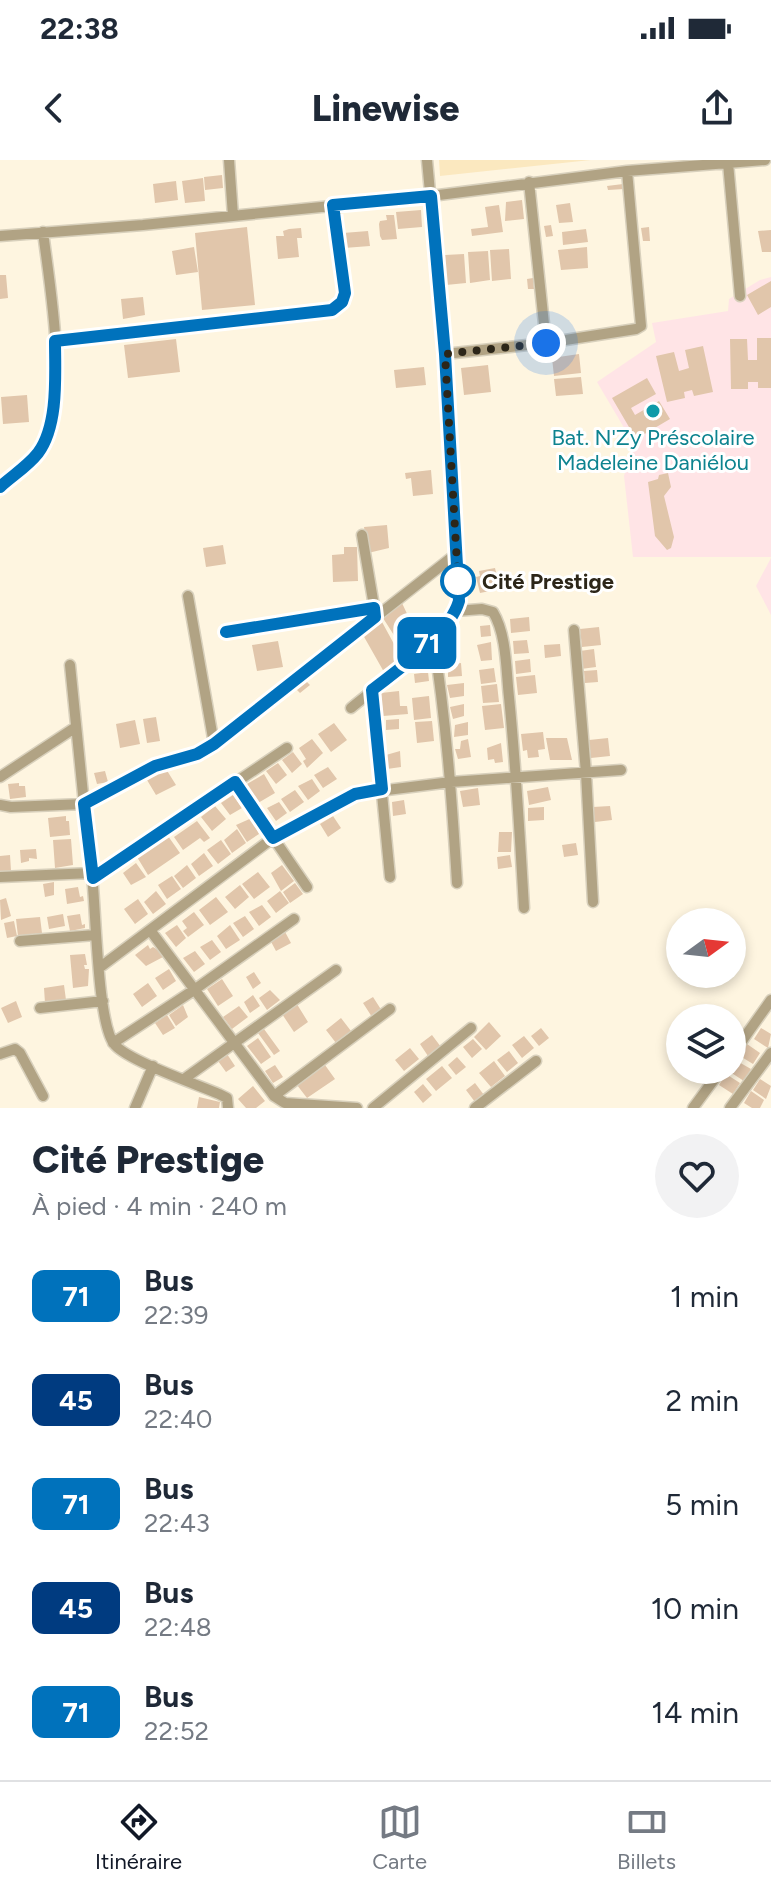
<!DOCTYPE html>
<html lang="fr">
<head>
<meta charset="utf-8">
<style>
  body { margin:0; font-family:Figtree,sans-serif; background:#f2f2f3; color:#1f2937; height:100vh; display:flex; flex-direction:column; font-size:30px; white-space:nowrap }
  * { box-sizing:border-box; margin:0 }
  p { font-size:26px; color:#747a83 }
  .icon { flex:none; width:44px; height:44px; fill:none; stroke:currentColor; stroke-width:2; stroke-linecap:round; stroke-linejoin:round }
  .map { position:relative; height:948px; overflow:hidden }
  .panel { display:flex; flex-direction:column; background:#fff; flex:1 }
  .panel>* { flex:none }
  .badge { padding:0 16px; border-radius:12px; font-size:28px; line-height:52px }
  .needle { width:52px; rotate:75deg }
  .buttons { position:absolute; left:666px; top:748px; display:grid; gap:16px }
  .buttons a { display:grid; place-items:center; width:80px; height:80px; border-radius:50%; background:#fff; box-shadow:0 4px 12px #0003; font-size:40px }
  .you { position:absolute; width:40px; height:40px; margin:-20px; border:6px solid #fff; border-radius:50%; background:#1a73e8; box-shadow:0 0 0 12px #1a73e833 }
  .map>.badge { position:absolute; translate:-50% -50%; box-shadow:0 0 0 4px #fff }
  .round { display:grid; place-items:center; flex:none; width:84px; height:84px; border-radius:42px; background:#f2f2f3 }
  .headline { display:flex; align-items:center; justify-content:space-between; height:136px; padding:0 32px }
  h1 { font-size:38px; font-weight:800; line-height:60px }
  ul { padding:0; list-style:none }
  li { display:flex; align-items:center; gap:24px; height:104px; padding:0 32px }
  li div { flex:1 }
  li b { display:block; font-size:30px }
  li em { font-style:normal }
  li .badge { min-width:88px; font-weight:700; text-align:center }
  .status { display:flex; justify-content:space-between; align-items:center; height:56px; padding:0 40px; background:#fff; direction:ltr }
  .status svg { height:22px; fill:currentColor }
  header { display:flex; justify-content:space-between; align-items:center; height:104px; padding:0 32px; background:#fff; font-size:36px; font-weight:800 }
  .dock { display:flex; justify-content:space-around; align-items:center; height:112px; border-top:2px solid #e0e1e3; background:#fff; font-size:22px; color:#747a83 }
  .dock a { display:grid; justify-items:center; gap:4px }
  .dock .active { color:#111827 }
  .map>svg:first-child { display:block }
  .commercial { fill:#ffe4e6 }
  .built { fill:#fbe8bf }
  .building { fill:#e1c6ab }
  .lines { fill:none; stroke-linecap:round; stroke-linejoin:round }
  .minor-casing { stroke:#d8d0bc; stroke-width:13 }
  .minor { stroke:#b1a384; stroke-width:10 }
  .line-casing { stroke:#fff; stroke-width:18 }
  .line { stroke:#0072bc; stroke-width:12 }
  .walk { stroke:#2c2619; stroke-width:8; stroke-dasharray:0 14.4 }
  .culture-dot { fill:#0f9aa8; stroke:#fff; stroke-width:3 }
  .stop-dot { fill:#fff; stroke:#0072bc; stroke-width:4 }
  .labels { text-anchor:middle; stroke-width:6; stroke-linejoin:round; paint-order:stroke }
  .culture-label { font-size:22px; fill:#0d838f; stroke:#fff }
  .stop-label { font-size:22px; font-weight:bold; fill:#2c2619; stroke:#fff; text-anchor:start }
</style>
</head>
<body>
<div class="status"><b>22:38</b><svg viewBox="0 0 49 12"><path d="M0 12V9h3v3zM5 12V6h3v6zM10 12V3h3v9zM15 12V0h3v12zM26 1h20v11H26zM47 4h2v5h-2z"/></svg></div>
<header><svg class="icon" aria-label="back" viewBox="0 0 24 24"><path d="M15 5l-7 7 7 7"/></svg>Linewise<svg class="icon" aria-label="share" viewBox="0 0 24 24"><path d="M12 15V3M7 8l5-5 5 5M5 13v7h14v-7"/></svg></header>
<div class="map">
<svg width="771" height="948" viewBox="0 0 771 948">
  <rect width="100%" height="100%" fill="#fef5e0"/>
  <path class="commercial" d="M771,117V397H633L624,316L633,283L597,222L656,182L652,163L728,151L729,139L760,120Z
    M771,398V455L756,426Z"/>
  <path class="built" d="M439,0H591L440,16Z"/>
  <path class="building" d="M222,15L223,28L205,30L204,17Z
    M203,18L205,41L185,43L182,21Z
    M176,21L178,40L155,43L153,24Z
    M623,24L624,29L608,30L607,26Z
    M522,40L524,59L505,61L506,42Z
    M570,43L573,62L559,63L556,45Z
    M499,45L503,72L472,76L471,69L488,67L485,47Z
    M421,50L422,67L398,69L396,52Z
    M386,55H394L397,79L382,80L380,76L379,64L380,61L387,60Z
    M551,65L553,76L546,77L544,66Z
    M247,67L255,145L202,150L195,73Z
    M649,67L650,81H643L641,68Z
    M301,68L302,78H297L299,97L278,99L276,76H284L283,71L289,69Z
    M586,69L588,82L563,85L562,72Z
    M771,70V92H762L758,71Z
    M368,71L370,86L344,88L343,73Z
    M194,87L198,112L176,115L172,91Z
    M587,87L588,108L561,110L558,90Z
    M509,89L511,119L492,121L490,90Z
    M488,91L490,120L470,123L468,92Z
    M464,94L466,123L446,125L445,95Z
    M0,115H6L8,138L0,139Z
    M533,118L534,129H528L527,119Z
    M771,121V147L758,155L747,135Z
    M143,137L145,155L123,159L121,139Z
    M757,178H771V228H758V222H748V229H731L730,179H747L748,200H757Z
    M176,179L180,212L128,218L124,185Z
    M703,186L713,232L694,236L692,230L684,232L685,238L667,242L656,196L674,192L679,211L689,208L685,190Z
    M579,194L581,213L554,216L552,198Z
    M488,205L491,232L464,235L461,208Z
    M424,207L426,225L396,228L394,210Z
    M581,217L583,234L556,236L554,219Z
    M647,218L656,234L631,248L635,255L659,241L670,259L636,279L612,238Z
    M27,235L29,262L3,264L1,237Z
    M431,310L433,334L413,336L411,318L406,319L405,313Z
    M668,313L671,327L664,336L674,377L671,388L667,390L655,376L648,322L658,319L659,315Z
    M387,365L389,388L368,393L364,367Z
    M223,385L226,404L206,407L203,388Z
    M344,387H357L358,421L333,422L332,395L344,394Z
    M495,408L500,429L480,433L476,417L480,416L479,411Z
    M402,443L409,458L402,461L410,470L397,480L383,458Z
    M529,457L530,471L511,473L510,459Z
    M382,462L400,495L384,512L363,475Z
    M490,465L491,476L481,477L480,466Z
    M599,467L601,485L582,487L580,469Z
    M527,480L529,493L514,494L513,481Z
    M278,481L283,507L257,511L252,485Z
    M459,481L460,496L444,495V484Z
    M491,482L492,500L481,501L477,485Z
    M560,484L561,496L545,498L544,485Z
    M594,489L596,507L581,509L580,491Z
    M530,499L531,512L516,514L515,501Z
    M461,503L462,516L448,517V505Z
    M494,508L496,522L481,524L479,510Z
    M597,510L598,522L585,523L584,511Z
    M428,512L429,521L415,523L414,514Z
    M535,515L537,533L518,535L516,517Z
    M306,521L310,525L300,533L296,529Z
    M464,523V536L450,538L447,525Z
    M497,524L499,542L483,543L481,526Z
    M399,531L400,546H407L408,554L383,556L381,533Z
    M429,536L431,558L414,560L412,538Z
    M464,544V556L453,559L450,547Z
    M501,544L504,568L485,570L482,546Z
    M156,557L160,581L147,583L143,559Z
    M399,559V569L386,570V560Z
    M135,560L140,584L120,588L116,564Z
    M432,561L434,581L417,583L415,562Z
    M468,562V575L454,577L455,565Z
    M334,563L347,580L331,592L318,574Z
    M543,572L545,589L538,590L539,597L528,598L527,590L523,591L521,574Z
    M546,578H567L572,600H550Z
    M608,578L610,596L591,598L589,580Z
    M312,579L323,593L307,608L303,601L306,599L299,588Z
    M468,579L471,597L458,599L455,589H460L461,581Z
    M501,583L503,602L495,603L494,599L488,600L487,588Z
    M400,591L401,607L387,609L386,595Z
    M293,592L302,604L292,613L282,600Z
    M278,603L287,615L276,624L266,611Z
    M328,607L337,619L323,628L314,615Z
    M166,609L176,625L156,635L147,620Z
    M105,611L108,622L97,624L94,613Z
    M264,614L275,633L258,643L247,624Z
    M312,619L320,631L308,640L298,626Z
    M19,623V626H25L26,637L10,639L8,624Z
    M548,627L551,640L529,645L527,631Z
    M478,628L480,645L463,647L460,631Z
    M295,630L304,642L290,652L281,639Z
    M233,635L242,648L230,655L221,643Z
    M404,640L406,654L393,656L392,642Z
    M279,642L287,653L276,661L267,648Z
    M215,646L226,659L212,671L201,657Z
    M610,646L612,660L595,662L593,647Z
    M544,647V660L528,661V648Z
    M66,656V661H69L70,675L50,677L48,658Z
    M333,656L341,668L328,677L320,664Z
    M254,657L260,666L256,668L259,674L247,682L236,665Z
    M197,661L210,678L204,682L200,678L183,690L174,677Z
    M237,669L246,683L232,693L224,680Z
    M499,672H512L511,692H498Z
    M168,676L180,693L148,715L137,697Z
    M71,679L73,705L55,708L53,680Z
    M221,680L231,694L218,704L207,690Z
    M576,683L578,695L564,697L562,685Z
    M36,689L37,699L29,698V701L21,703L20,690Z
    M204,693L213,706L199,716L191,704Z
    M10,695L11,711L0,712V696Z
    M510,695L512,707L498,709L497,697Z
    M136,703L146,717L131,725L123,713Z
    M187,705L196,718L183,728L174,716Z
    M282,705L294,721L281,731L271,713Z
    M258,712L270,727L254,739L242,724Z
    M172,716L181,729L167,739L158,725Z
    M54,722V735L45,737L43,724Z
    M295,723L303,734L290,743L283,732Z
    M240,725L249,737L235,749L225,737Z
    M78,727L80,737L83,736L84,741L67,744L65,729Z
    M156,731L166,744L153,754L144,742Z
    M280,731L289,743L276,753L267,741Z
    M216,737L228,752L210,765L199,750Z
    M6,738L11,756L1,760L0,740Z
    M138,739L148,754L135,764L124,749Z
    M262,745L271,757L259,766L249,752Z
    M194,752L204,765L188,777L183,771L187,768L182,761Z
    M63,754L65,766L49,769L47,757Z
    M80,754L82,765L85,764V768L70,771L67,756Z
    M245,756L254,769L243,777L233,763Z
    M40,757L42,773L18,776L16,759Z
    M14,761L17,776L7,778L4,763Z
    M177,765L186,778L176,787L165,773Z
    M230,765L240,780L226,789L217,776Z
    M284,770L291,783L276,791L269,778Z
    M212,780L221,792L210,800L200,787Z
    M148,785L150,789L153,787L158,790L163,797L146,806L135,795Z
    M195,791L205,804L194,812L183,798Z
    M85,794L87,805H84L85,809H89L88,826L73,828L70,795Z
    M169,809L176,821L163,830L155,818Z
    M254,812L261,823L253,829L246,817Z
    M222,819L233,836L218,846L207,829Z
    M148,823L157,836L142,847L133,834Z
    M64,825L66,840L45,843L44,828Z
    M270,830L280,840L267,850L259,838Z
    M253,835L260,846L250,853L244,842Z
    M373,837L382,851L372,857L363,843Z
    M16,841L22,857L8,863L1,848Z
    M295,841L308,862L294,872L280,851Z
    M183,845L188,857L176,866L169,855Z
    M239,846L248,857L232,869L223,857Z
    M167,855L175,868L163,875L155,863Z
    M341,858L351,871L336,883L326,870Z
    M489,862L501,876L486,890L474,877Z
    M541,868L549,878L539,886L531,876Z
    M761,868L771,874L768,888L754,879Z
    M264,869L280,891L274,895L258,873Z
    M432,875L441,887L428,896L420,884Z
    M524,876L534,888L522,898L512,885Z
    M258,878L271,897L261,904L247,886Z
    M473,879L482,889L472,898L463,887Z
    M747,884L760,893L753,904L740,896Z
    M410,888L419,899L404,911L395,900Z
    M509,891L518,903L507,912L497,900Z
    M227,894L235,906L226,912L218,901Z
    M457,897L466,907L456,915L448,905Z
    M494,901L505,916L491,927L479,913Z
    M737,901L751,909L744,921L730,912Z
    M275,905L283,917L273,923L265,911Z
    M325,905L335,919L307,938L297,925Z
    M442,906L452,918L436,931L426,919Z
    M726,914L740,923L733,934L719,925Z
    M760,919L771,926L766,939L753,930Z
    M475,923L484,935L475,942L466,930Z
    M423,924L432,935L423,943L414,932Z
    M253,926L265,941L256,948H246L238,939Z
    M751,931L764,940L760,948H752L744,943Z
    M199,937L220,942L219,948H197Z"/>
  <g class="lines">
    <g class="minor-casing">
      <path id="minor" d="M229,0L233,56
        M728,0V3L765,0
        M529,22L546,183
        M0,76L143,65L431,36L627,11L728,3L740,136
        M55,181L332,150L342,142L345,133L333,45
        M445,194L546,183L636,169L641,166L627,11
        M0,327C15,314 35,301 44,283C69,233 50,128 43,72
        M362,375L375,452
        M188,436L214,584
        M456,451L482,449L493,452C507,475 506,511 509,537C516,607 520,677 524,748
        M574,470L586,613L593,742
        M226,472L374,448
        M433,477C446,559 452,640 457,723
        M372,530L390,717
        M351,548C381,523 448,477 459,441L445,194L427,0
        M0,617L76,567
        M235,622L307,727
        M0,645L11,647L84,644L70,505
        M0,717L92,713
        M93,718L287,588
        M150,770L274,936L285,943L357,948
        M20,781L95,775
        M99,808L273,678L355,634L451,622L621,610
        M40,848L103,841
        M113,883L194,830L294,759
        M0,894L15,889L20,893L43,936
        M732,895L771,840
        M184,919L336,810
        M274,936L390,849
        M135,948L153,906
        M228,948L227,938L219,934C196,924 129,901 115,885C97,866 96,747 92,716C90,692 86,668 84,644L155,606L197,594L214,584L456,394
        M373,948L471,868
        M475,948L536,901
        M693,948L721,910
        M730,948L771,893"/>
    </g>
    <use href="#minor" class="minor"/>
  </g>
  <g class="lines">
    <g class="line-casing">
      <path id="line" d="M0,327C12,316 28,306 38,293C59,265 55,213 55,181L332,150L342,142L345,133L333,45L431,36L445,194L459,441C449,475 400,508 372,530L382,629L355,634L273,678L235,622L93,718L84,644L155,606L197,594L214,584L375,457L374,448L226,472"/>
    </g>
    <use href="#line" class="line"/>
    <path class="walk" d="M458,421L445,194L546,183"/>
  </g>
  <circle class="culture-dot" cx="653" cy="251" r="8"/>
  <circle class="stop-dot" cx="458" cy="421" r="16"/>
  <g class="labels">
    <g class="culture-label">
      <text x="653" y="285">Bat. N'Zy Préscolaire<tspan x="653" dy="25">Madeleine Daniélou</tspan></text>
    </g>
    <g class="stop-label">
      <text x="482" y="429">Cité Prestige</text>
    </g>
  </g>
</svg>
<div class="buttons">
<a><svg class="needle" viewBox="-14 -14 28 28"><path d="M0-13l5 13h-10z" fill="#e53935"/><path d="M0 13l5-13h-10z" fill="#747a83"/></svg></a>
<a><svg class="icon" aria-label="layers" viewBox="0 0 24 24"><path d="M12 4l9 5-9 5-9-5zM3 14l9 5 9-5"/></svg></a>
</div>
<div class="you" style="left:546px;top:183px"></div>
<b class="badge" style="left:427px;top:483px;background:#0072bc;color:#fff">71</b>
</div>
<section class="panel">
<div class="headline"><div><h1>Cité Prestige</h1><p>À pied · 4 min · 240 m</p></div><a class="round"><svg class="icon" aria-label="heart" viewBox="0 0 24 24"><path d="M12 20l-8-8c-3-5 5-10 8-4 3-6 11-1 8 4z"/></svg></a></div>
<ul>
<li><span class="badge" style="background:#0072bc;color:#fff">71</span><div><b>Bus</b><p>22:39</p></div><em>1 min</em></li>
<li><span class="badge" style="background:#003b80;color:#fff">45</span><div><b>Bus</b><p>22:40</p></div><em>2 min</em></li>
<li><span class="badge" style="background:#0072bc;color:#fff">71</span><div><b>Bus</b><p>22:43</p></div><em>5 min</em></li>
<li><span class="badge" style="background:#003b80;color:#fff">45</span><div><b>Bus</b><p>22:48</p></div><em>10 min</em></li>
<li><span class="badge" style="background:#0072bc;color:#fff">71</span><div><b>Bus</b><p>22:52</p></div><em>14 min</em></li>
</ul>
</section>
<nav class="dock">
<a class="active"><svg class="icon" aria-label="directions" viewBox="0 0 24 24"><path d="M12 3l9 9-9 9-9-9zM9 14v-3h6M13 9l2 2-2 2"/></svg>Itinéraire</a>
<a><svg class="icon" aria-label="map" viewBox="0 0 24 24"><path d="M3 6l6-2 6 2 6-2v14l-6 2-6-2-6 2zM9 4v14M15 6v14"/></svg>Carte</a>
<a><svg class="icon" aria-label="tickets" viewBox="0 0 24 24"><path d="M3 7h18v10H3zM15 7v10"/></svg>Billets</a>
</nav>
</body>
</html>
